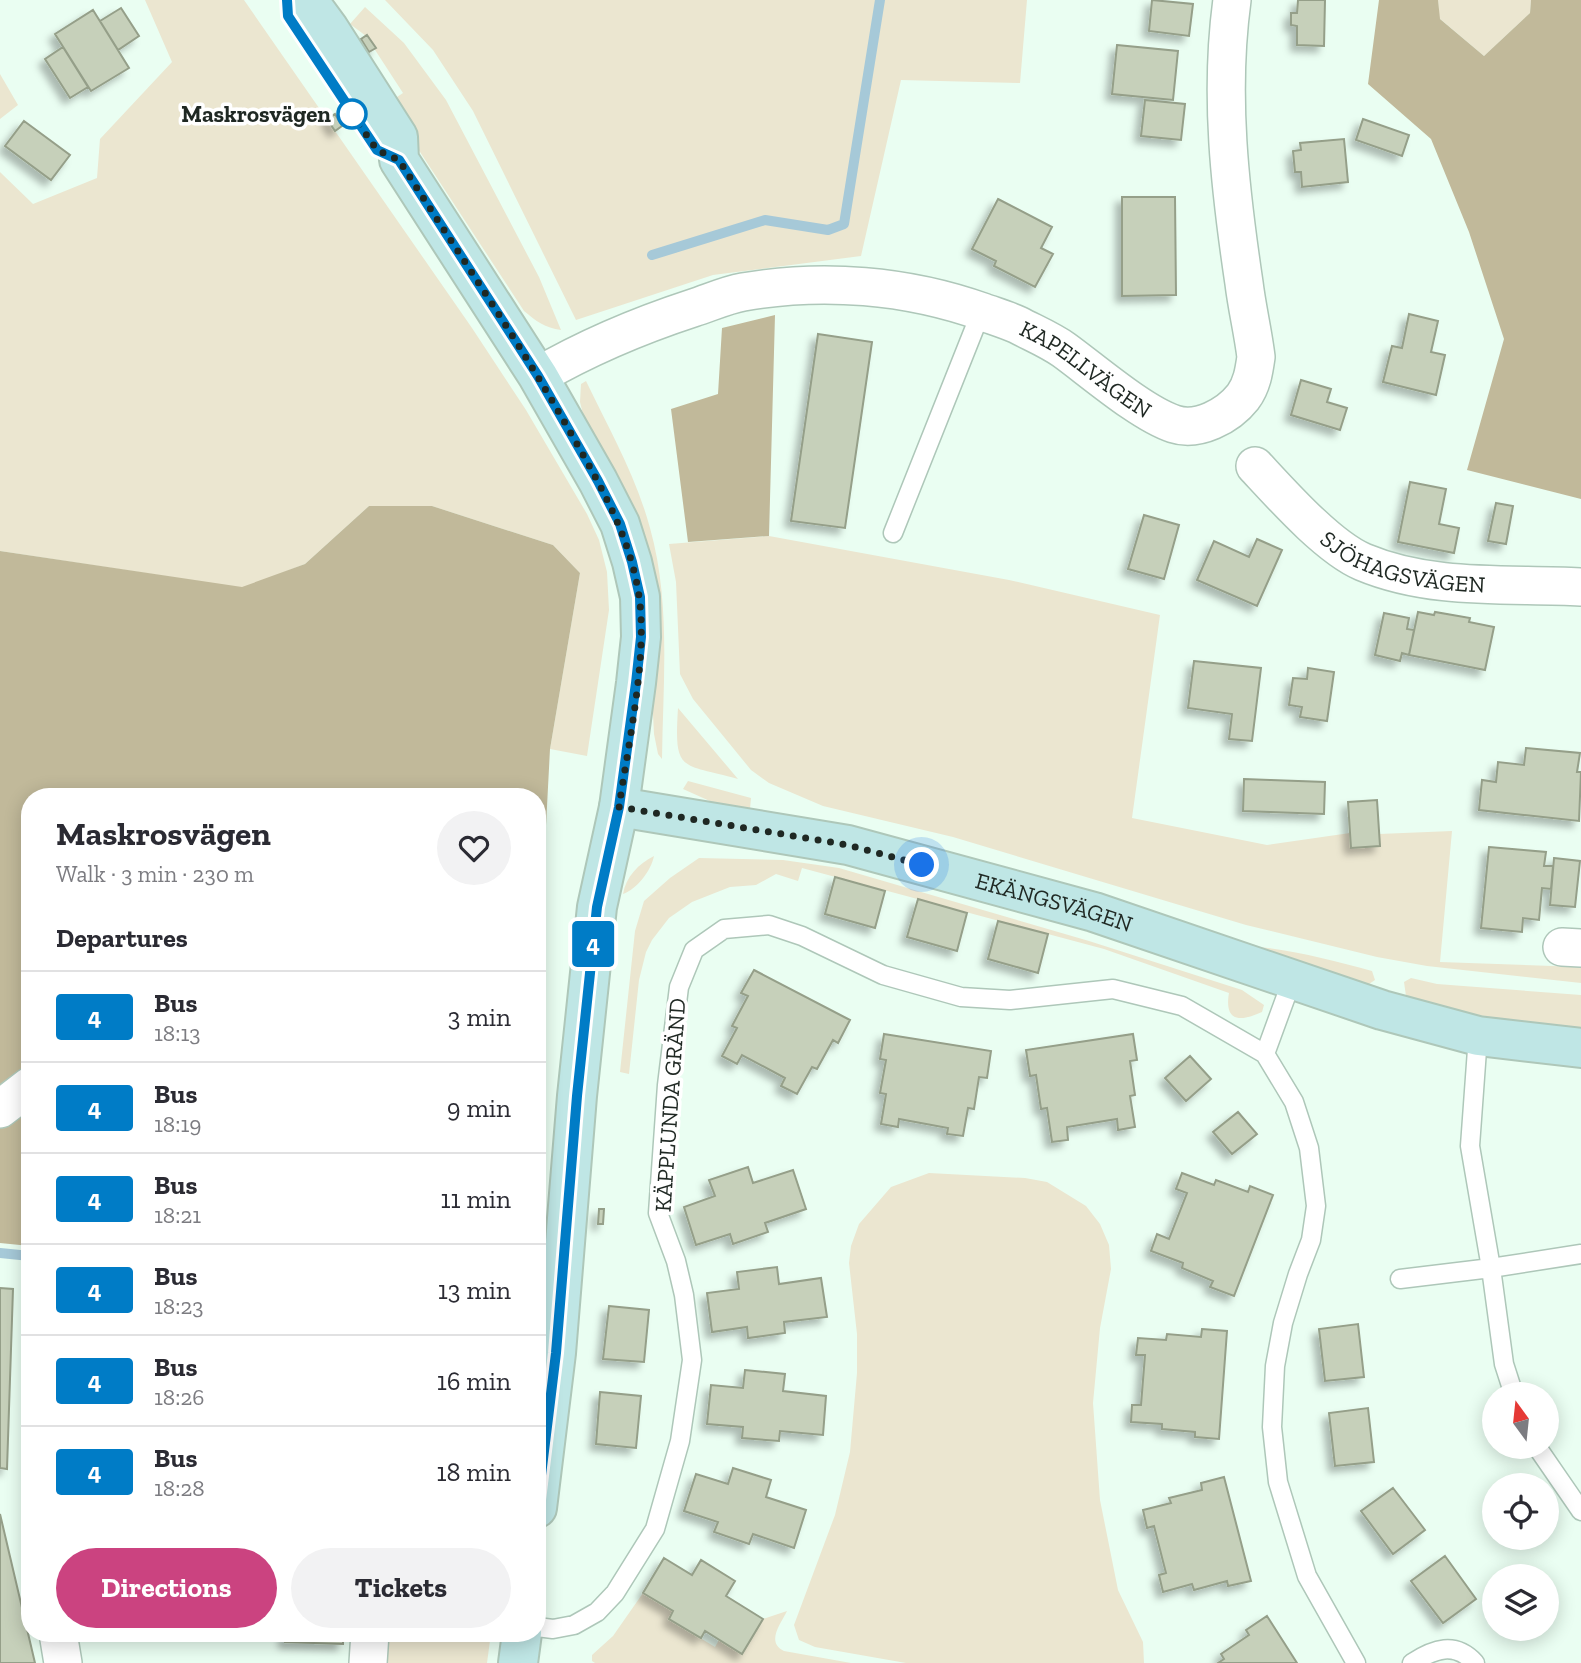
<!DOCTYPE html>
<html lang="en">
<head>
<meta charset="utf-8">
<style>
  body { margin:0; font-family:"Zilla Slab",serif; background:#f2f2f3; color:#2b2b33; height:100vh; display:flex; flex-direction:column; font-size:26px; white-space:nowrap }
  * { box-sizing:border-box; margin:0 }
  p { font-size:23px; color:#7c7c81 }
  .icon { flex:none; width:38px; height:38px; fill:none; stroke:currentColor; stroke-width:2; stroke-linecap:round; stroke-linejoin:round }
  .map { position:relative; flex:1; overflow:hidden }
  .panel { position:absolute; left:21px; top:788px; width:525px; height:854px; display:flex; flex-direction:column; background:#fff; border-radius:28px; box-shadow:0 4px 18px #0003 }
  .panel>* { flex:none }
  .badge { padding:0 14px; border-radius:5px; font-size:24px; line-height:46px }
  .needle { width:46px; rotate:345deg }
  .controls { position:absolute; left:1482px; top:1382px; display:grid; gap:14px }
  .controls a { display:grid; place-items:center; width:77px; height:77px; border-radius:50%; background:#fff; box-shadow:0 4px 18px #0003; font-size:35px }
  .you { position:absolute; width:35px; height:35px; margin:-18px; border:5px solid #fff; border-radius:50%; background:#1a73e8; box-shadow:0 0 0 10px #1a73e833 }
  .map>.badge { position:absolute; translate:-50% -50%; box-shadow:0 0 0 4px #fff }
  h2 { padding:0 35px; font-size:26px; line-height:63px }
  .round { display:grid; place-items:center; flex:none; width:74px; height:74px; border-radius:37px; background:#f2f2f3 }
  .summary { display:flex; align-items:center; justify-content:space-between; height:119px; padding:0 35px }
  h1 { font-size:33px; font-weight:700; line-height:52px }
  .button { display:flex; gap:14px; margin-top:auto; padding:14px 35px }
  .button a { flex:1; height:80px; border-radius:42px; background:#cb4380; color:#fff; font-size:28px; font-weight:700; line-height:80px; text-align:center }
  .button a+a { background:#f2f2f3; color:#2b2b33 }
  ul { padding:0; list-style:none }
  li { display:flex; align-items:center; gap:21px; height:91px; padding:0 35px; border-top:2px solid #e1e1e2 }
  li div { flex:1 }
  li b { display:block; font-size:26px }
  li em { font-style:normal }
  li .badge { min-width:77px; font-weight:700; text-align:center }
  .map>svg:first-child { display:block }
  .green { fill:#ebe6d0 }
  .forest { fill:#c1b99a }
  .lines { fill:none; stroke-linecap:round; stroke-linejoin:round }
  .stream { stroke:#a6c9d8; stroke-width:10 }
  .building { fill:#c6d0ba; stroke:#959f89; stroke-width:2; filter:url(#shadow) }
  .lane-casing { stroke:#aec7b9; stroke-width:21 }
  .street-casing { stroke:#aec7b9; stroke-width:40 }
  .secondary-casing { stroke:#aec7b9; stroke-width:42 }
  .lane { stroke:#fff; stroke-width:18 }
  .street { stroke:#fff; stroke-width:37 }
  .secondary { stroke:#bfe6e5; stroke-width:38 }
  .line-casing { stroke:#fff; stroke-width:16 }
  .line { stroke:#007cc6; stroke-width:10 }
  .walk { stroke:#1f2823; stroke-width:7; stroke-dasharray:0 12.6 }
  .stop-dot { fill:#fff; stroke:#007cc6; stroke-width:3.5 }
  .labels { text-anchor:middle; stroke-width:7; stroke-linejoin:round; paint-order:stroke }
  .stop-label { font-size:23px; font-weight:bold; fill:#1f2823; stroke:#fff; text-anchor:end }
  .street-label { font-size:23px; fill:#1f2823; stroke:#fff }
</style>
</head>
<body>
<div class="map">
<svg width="1581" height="1663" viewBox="0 0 1581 1663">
  <defs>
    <filter id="shadow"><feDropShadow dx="-6" dy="6" stdDeviation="3.5" flood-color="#0004"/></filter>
  </defs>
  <rect width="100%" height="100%" fill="#eafef2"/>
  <path class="green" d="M145,0H244L472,328L526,410L587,514L599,540L607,572L609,610L587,756L550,749L580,573L553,545L432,506H369L305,564L243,588L0,551V172L33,204L97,178L100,139L172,62Z
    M385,0H1027L1020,83L901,80L861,256L713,275L576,320L473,111L433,50Z
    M1438,0H1531L1530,13L1484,56L1439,18Z
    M365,7L404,43L446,100L539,277L561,330C545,328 536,321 524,311L388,103L403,93L366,36L350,24Z
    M0,74L18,105L0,119Z
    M586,381C609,429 636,476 650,528C671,603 663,682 662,759L658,754L654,734L652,694L615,473L583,414L580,402L581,384Z
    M769,536L1009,580L1160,615L1132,818L1267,845L1350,833L1351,848L1380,846L1379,834L1452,831L1440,962L1581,967V983L1427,966L1377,957L1246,925L953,837L823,806L769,783L751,770L693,699L680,674L676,582L669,544Z
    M678,708L738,779C680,763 674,773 678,708Z
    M688,781L751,798L750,809L712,802L683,789Z
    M654,856C651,871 637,889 623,894C626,877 638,864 654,856Z
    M699,858L783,860L839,868L1089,941L1242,990L1264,1005L1262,1012C1240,1022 1224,1022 1229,993L1104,949L802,868L798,881L776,874L756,885L730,887L692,902L669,918L652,940L646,952L639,980L629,1074L620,1072L635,931L644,901L670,878Z
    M1248,946C1290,949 1331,960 1372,971L1375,980L1369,984Z
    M1411,978L1437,984L1581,995V1033L1447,1012L1406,996L1404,982Z
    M929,1173L1025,1178L1047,1182L1086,1206L1100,1224L1109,1245L1111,1269L1100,1328L1093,1403L1100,1500L1118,1590L1143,1642L1144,1663H906L815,1647L799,1640L794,1625L835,1515L850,1452L857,1373V1334L849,1263L851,1246L859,1224L891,1187Z
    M643,1593L673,1611L669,1619L715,1647L719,1640L741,1653L763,1619L787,1611C780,1625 766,1642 784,1651L851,1663H595L592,1661V1655L613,1636Z
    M384,1633H491L487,1663H383Z"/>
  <path class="forest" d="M1379,0H1438L1440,19L1484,56L1530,13L1531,0H1581V499L1467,470L1504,339L1469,232L1431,139L1368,84Z
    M775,315L769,536L688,542L671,409L718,394L722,328Z
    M369,506H432L553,545L580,573L550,749L543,883L537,893V796H30V1070L0,1097V551L242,587L305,564Z
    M30,1101V1246L0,1243V1124Z"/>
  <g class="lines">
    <path class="stream" d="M652,255L765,220L828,230L844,224L880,0
      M0,1253L30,1256"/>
  </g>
  <path class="building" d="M1152,0L1193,4L1189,36L1149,31Z
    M1298,0H1325L1324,46L1297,45V26L1291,25V13H1297Z
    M121,8L139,36L118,50L100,21Z
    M93,10L129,68L91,91L55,34Z
    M367,35L376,48L369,52L361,39Z
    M1117,45L1178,51L1173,100L1112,94Z
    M63,47L88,87L70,98L45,59Z
    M1145,100L1185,104L1181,140L1141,136Z
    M335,114L342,126L335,131L327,119Z
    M1363,119L1409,135L1402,156L1356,140Z
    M24,121L70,155L51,180L5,146Z
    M1344,139L1348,182L1302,187L1301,172H1295L1293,151L1301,150L1300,143Z
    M1122,197H1175L1176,295L1122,296Z
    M998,199L1052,227L1041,248L1053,254L1035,287L994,266L996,261L972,249Z
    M1409,314L1438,321L1431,352L1445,355L1436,395L1383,382L1392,346L1402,348Z
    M818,334L872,342L845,528L791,521Z
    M1301,380L1331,389L1327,402L1347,408L1340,430L1291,415Z
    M1410,482L1446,489L1439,524L1459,528L1454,553L1398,542Z
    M1496,503L1513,506L1506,544L1488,541Z
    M1144,515L1179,525L1164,579L1128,569Z
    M1257,539L1282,550L1257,606L1197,580L1214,541L1249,557Z
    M1418,612L1434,615L1435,612L1470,618L1469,622L1494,627L1485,670L1409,655Z
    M1384,613L1409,618L1407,629L1414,630L1409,655L1402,653L1400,661L1375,655Z
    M1194,661L1261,668L1252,741L1229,739L1232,714L1188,708Z
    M1308,668L1334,672L1327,721L1300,717L1302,707L1289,705L1293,678L1307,679Z
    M1526,748L1580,753L1577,772H1581L1579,821L1479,810L1482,780L1496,782L1498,762L1524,765Z
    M1244,779L1325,782L1324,814L1243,811Z
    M1377,800L1380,846L1351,848L1348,802Z
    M1489,847L1546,852L1544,866H1553L1551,889L1542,888L1539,920L1523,918L1522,932L1481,928Z
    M1554,858L1580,861L1575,907L1550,905Z
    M835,877L885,891L875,928L825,914Z
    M918,899L967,913L957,951L907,937Z
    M998,921L1048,934L1038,973L988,959Z
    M754,970L850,1020L838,1043L833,1040L817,1069L812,1067L797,1094L781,1086L785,1078L742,1055L737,1064L722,1056L737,1028L732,1026L748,996L741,993Z
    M884,1034L991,1051L987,1078L979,1077L974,1109L968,1108L963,1136L947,1134L948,1128L899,1119L898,1127L881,1124L886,1094L880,1093L886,1060L880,1059Z
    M1133,1034L1137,1060L1130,1061L1135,1095L1130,1096L1135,1127L1118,1130L1117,1119L1067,1127L1068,1140L1052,1142L1047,1108L1041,1109L1036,1075L1030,1076L1026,1050Z
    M1190,1056L1211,1079L1186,1101L1165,1078Z
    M1238,1112L1257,1134L1232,1154L1213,1132Z
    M748,1167L753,1183L793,1170L806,1209L765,1223L768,1232L733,1244L730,1234L696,1245L684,1207L715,1196L709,1180Z
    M1182,1173L1214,1185L1216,1180L1248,1192L1250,1186L1273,1195L1234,1296L1210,1287L1213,1281L1182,1268L1183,1263L1151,1251L1157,1234L1169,1239L1187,1193L1176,1189Z
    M599,1209H604L603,1224H598Z
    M777,1267L779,1284L821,1278L827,1317L784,1322L785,1333L748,1338L747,1327L712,1332L707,1293L739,1289L737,1272Z
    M0,1288L13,1289L7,1469L0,1468Z
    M609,1306L649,1310L644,1362L603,1359Z
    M1358,1324L1364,1377L1325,1381L1319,1329Z
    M1202,1329L1227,1331L1219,1439L1195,1437V1432L1162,1429V1424L1131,1422L1132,1405H1141L1145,1355H1136L1138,1338L1166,1340L1167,1334L1201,1337Z
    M745,1370L785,1374L783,1391L826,1396L823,1435L780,1431L779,1441L742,1438L743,1427L707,1424L711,1385L743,1388Z
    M600,1392L641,1396L636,1448L596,1444Z
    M1368,1408L1374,1462L1335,1466L1329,1413Z
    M733,1468L771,1480L766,1497L806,1510L794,1548L753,1534L749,1544L714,1532L718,1522L684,1511L696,1474L728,1484Z
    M1224,1477L1251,1581L1228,1586L1227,1581L1194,1590L1192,1584L1163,1592L1159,1575L1166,1573L1154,1526L1147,1528L1143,1510L1171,1503L1169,1498L1202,1490L1201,1483Z
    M1393,1488L1425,1530L1393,1554L1361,1511Z
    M0,1514L35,1663H0Z
    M1445,1556L1476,1599L1443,1623L1411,1581Z
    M664,1558L692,1575L701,1560L735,1581L726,1596L763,1619L742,1654L705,1631L701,1638L669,1619L673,1611L643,1593Z
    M1267,1616L1297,1663H1218L1224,1659L1221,1654L1249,1635L1246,1630Z
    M285,1633H343V1644L285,1642Z"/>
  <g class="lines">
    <g class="lane-casing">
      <path id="lane" d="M893,533L981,312
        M1478,1036L1470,1146L1491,1268L1581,1254
        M1265,1054L1294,1102L1309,1148L1316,1206L1311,1240L1298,1274L1283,1323L1275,1366L1272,1427L1278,1482L1307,1576L1356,1663
        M1400,1279L1491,1268L1504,1364L1514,1395
        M1537,1447L1581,1511
        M537,1627L553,1629L574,1625L597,1612L615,1593L655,1529L680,1441L692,1360L684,1295L676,1261L658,1213L667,1085L679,987L694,950L724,929L769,925L802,936L883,975L961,997L1010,1000L1113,989L1182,1006L1265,1054L1292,980
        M1412,1663C1434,1649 1455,1641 1475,1663"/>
    </g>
    <g class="street-casing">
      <g id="street">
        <path id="s1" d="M538,376C588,347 638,326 693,308C709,303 726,295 743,292C823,278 907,285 983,312C994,316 1007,320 1018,325C1033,333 1050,340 1064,350C1093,371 1141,413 1174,424C1198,432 1228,416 1243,397C1252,385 1254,371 1256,357C1253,332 1247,308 1244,283C1230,189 1219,95 1232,0"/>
        <path id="s2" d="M1255,466C1282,495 1328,547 1363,562C1432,591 1509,583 1581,587"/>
        <path d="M1562,947L1581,948"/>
        <path d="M0,1109L30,1086"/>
        <path d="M58,1633L63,1663"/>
        <path d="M368,1663L370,1633"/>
      </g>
    </g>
    <g class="secondary-casing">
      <g id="secondary">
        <path d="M304,0L310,3L329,29L398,137L399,160L538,376L598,481L620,524L632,562L640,597L641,637L636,683L619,807L597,907L577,1096L556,1353L537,1508"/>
        <path id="s3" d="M619,807L848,845L1094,912L1382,1010L1478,1036L1581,1048"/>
        <path d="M518,1663L522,1633"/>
      </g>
    </g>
    <use href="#lane" class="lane"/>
    <use href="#street" class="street"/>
    <use href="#secondary" class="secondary"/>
  </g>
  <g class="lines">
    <g class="line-casing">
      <path id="line" d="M287,0L288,16L377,150L399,160L538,376L598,481L620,524L632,562L640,597L641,637L636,683L619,807L597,907L577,1096L556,1353L537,1508"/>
    </g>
    <use href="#line" class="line"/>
    <path class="walk" d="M352,114L377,150L399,160C456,250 517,338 569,430C599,483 630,535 639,596C648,656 628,745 619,807L848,845L922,865"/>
  </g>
  <circle class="stop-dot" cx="352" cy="114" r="14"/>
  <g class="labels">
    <g class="stop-label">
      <text x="331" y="122">Maskrosvägen</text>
    </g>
    <g class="street-label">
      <text dy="8" stroke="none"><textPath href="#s1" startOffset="584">KAPELLVÄGEN</textPath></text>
      <text dy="8" stroke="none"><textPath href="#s2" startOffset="184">SJÖHAGSVÄGEN</textPath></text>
      <text dy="8" stroke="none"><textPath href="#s3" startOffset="446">EKÄNGSVÄGEN</textPath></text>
      <text transform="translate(670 1105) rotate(-86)" y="8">KÄPPLUNDA GRÄND</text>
    </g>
  </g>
</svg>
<div class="controls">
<a><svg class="needle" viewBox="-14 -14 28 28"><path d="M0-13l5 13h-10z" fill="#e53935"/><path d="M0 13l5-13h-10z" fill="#7c7c81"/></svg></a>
<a><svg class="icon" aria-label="locate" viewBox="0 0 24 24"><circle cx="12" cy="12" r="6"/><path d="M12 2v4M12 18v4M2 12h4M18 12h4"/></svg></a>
<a><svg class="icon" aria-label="layers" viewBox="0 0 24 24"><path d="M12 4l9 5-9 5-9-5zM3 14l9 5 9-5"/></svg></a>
</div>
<div class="you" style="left:922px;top:865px"></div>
<b class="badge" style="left:593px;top:944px;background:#007cc6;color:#fff">4</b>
<section class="panel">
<div class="summary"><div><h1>Maskrosvägen</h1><p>Walk · 3 min · 230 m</p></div><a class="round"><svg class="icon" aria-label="heart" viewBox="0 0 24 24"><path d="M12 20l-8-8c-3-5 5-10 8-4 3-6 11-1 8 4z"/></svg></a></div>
<h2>Departures</h2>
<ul>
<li><span class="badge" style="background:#007cc6;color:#fff">4</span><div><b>Bus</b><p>18:13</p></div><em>3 min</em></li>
<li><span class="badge" style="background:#007cc6;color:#fff">4</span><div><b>Bus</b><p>18:19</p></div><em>9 min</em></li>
<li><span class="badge" style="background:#007cc6;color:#fff">4</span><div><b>Bus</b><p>18:21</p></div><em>11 min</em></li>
<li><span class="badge" style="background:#007cc6;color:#fff">4</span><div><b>Bus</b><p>18:23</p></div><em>13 min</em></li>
<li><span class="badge" style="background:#007cc6;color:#fff">4</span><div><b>Bus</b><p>18:26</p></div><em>16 min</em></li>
<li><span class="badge" style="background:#007cc6;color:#fff">4</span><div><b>Bus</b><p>18:28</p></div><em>18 min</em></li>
</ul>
<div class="button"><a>Directions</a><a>Tickets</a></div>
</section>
</div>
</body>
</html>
